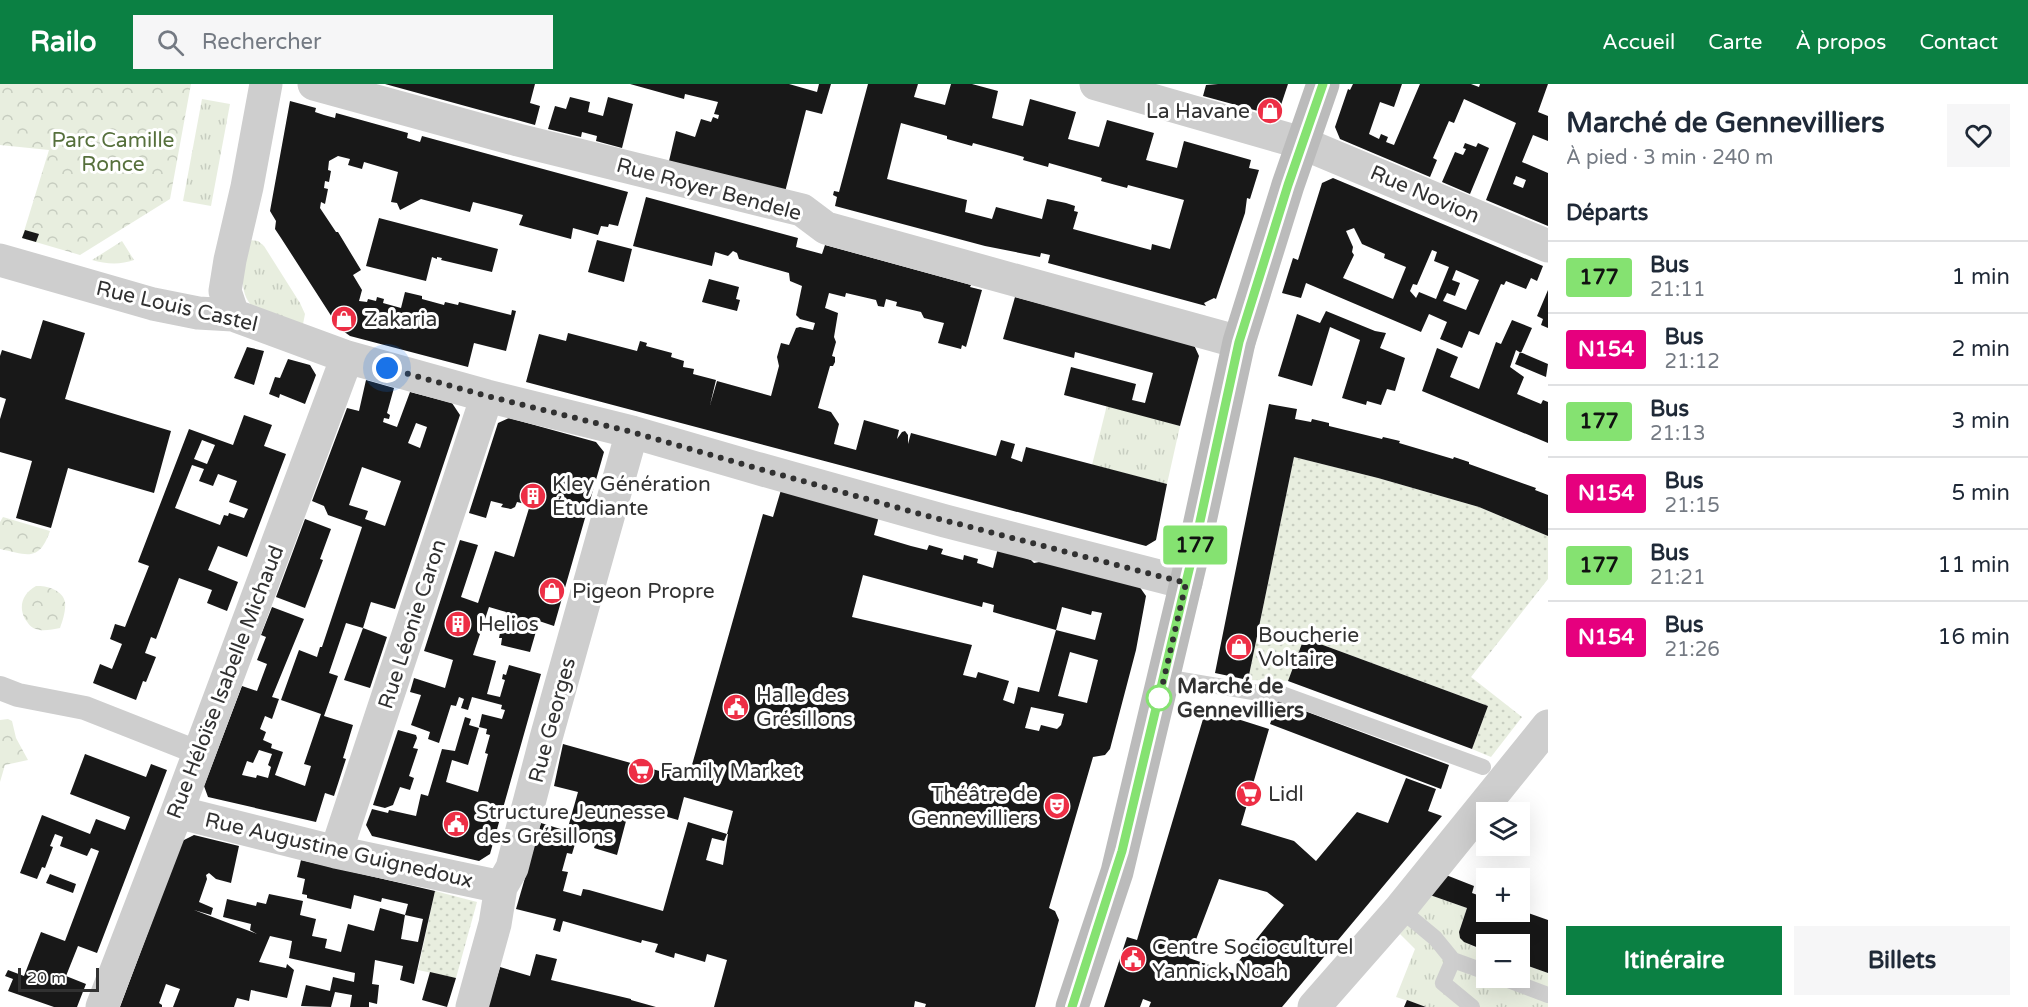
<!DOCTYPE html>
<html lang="fr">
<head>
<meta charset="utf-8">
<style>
  body { margin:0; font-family:"Varela Round",sans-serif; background:#f6f6f7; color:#1f2937; height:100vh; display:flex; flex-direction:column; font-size:22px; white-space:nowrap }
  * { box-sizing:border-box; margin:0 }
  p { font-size:20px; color:#747a83 }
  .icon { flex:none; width:33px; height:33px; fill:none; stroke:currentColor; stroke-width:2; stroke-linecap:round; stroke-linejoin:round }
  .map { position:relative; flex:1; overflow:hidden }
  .details { display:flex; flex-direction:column; background:#fff; width:480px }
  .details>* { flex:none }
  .badge { padding:0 12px; border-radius:4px; font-size:21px; line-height:39px }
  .tools { position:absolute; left:1476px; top:718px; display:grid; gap:12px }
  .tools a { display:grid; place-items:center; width:54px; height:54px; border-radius:0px; background:#fff; box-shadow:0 6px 24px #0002; font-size:30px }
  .scale { position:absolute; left:18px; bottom:15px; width:81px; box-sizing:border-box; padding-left:6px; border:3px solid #313131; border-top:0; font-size:16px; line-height:21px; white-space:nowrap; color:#313131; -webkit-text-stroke:4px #fff; paint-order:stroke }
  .you { position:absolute; width:30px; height:30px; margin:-15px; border:4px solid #fff; border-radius:50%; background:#1a73e8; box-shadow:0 0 0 9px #1a73e833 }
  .map>.badge { position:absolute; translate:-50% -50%; box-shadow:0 0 0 3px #fff }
  h2 { padding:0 18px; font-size:22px; line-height:54px }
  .round { display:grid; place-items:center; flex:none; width:63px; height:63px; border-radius:0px; background:#f6f6f7 }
  .summary { display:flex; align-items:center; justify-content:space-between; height:102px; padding:0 18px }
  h1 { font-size:28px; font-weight:700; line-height:45px }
  .action { display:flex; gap:12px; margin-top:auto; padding:12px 18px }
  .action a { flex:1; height:69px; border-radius:0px; background:#0b8043; color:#fff; font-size:24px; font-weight:700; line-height:69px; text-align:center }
  .action a+a { background:#f6f6f7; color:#1f2937 }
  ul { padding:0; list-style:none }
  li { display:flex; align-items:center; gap:18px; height:72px; padding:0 18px; border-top:2px solid #e0e1e3 }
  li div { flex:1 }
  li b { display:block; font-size:22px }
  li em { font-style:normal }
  li .badge { min-width:66px; font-weight:700; text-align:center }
  header { display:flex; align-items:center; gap:36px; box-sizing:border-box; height:84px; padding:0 30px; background:#0b8043; color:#fff }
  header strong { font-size:28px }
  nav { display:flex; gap:33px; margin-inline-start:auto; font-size:21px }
  .search { width:420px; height:54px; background:#f6f6f7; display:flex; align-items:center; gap:15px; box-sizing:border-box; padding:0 21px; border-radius:0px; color:#747a83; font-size:22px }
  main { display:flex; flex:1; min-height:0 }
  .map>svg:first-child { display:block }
  .grass { fill:url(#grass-tufts) }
  .forest { fill:url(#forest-crowns) }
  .garden { fill:url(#garden-dots) }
  .building { fill:#181818; fill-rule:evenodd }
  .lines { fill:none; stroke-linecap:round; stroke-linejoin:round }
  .service { stroke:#cecece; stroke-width:16 }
  .pedestrian { stroke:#cecece; stroke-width:24 }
  .minor { stroke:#cecece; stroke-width:33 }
  .secondary { stroke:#bbb; stroke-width:33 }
  .line-casing { stroke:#fff; stroke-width:14 }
  .line { stroke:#85e271; stroke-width:9 }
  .walk { stroke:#313131; stroke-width:6; stroke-dasharray:0 10.8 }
  .stop-dot { fill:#fff; stroke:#85e271; stroke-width:3 }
  .labels { text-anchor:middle; stroke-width:6; stroke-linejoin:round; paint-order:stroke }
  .poi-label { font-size:21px; fill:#313131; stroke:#fff; text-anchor:start }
  .park-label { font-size:21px; fill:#56703c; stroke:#fff }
  .street-label { font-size:21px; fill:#313131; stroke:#fff }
  .stop-label { font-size:21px; font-weight:bold; fill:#313131; stroke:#fff; text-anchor:start }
</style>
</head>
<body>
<header>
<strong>Railo</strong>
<div class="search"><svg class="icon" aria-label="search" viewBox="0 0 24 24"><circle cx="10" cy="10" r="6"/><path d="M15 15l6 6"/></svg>Rechercher</div>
<nav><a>Accueil</a><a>Carte</a><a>À propos</a><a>Contact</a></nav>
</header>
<main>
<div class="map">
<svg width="1548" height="923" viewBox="0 0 1548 923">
  <defs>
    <pattern id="grass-tufts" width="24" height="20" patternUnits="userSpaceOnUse" patternTransform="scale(1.5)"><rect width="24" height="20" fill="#e8eedf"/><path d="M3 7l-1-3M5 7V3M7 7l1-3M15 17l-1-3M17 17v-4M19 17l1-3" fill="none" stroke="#c7cdc0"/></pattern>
    <pattern id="forest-crowns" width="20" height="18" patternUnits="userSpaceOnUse" patternTransform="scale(1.5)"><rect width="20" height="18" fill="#e8eedf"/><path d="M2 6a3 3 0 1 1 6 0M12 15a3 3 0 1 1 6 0" fill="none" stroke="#c7cdc0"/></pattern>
    <pattern id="garden-dots" width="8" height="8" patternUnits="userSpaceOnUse" patternTransform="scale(1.5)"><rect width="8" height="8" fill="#e8eedf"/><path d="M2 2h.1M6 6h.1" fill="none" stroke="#c7cdc0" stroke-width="1.8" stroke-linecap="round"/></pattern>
  </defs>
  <rect width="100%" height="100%" fill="#fff"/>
  <path class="grass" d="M202,15L230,20L211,122L183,117Z
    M249,156L258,157L264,162L300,219L305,230L303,240C292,237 261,230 254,224C235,207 245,178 249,156Z
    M122,157L134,176C120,181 106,180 92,176Z
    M1107,321L1180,342L1167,400L1092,381Z
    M1430,811L1467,824C1456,856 1454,855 1486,867V894H1520V879L1548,889V923H1427L1396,913L1415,865L1400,850Z"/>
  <path class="forest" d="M0,0H191L170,115L80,171L22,154L49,66L0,61Z
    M3,433L50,447C39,478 28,471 0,465V438Z
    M36,502C46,501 63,506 65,518C66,526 63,536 60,544C53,545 43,548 36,545C31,544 28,539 25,535C18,522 23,509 36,502Z
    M8,635L12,637L16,654L28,676L5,681L0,698V636Z"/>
  <path class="garden" d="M1294,373L1378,394L1479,423L1548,452V495L1471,593L1522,633L1491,673L1472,665L1488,622L1304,554L1288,597L1248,596Z
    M435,807L477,818L456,894L418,886Z"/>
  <path class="building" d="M385,0H535L530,19L540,22L535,41Z
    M630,0H789L817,8L819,0H831L822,30L806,26L785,108L669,77L676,47L695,53L701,35L711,38L713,33L718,35L719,31L714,30L718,18L685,10L684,15Z
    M868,0H918L914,13L945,21L951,0H972L998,7L992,34L1023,42L1030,15L1076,28L1068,55L1099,63L1107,36L1154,49L1146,76L1177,84L1184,57L1251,76L1249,84L1259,86L1250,115L1247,114L1245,129L1216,215L1214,214L1204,219L1206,222L1048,179L1050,171L1041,169L1040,173L985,162L835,122L837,113L833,111L834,107L839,108ZM901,39L947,52V55L972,62L973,59L1024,73L1023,76L1048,83L1049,79L1102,94L1101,97L1127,104L1128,101L1184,116L1170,165L1152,160L1151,166L1073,145L1078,128L1074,127L1075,122L1066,119L1047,115L1042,135L996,123L992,135L965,128L967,116L887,95Z
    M1218,0H1288L1280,24L1269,30L1203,12L1206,1Z
    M1353,0H1402L1394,23L1380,18L1369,50L1379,55L1381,50L1388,53L1386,58L1394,61L1420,0H1471L1479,3L1480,0H1548L1538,28L1548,32V57L1533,51L1522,78L1548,89V142L1486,116L1516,39L1464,15L1454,39L1449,37L1433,74L1437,76L1430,93L1340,55L1335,43L1348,5L1350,6ZM1516,92L1526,96L1523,104L1513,100Z
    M570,13L590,18L588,28L603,32L608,13L633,20L622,64L596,57L597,52L582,48L581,53L548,45L555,22L566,25Z
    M290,17L316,24L315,28L324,31L335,34L336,29L408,49L407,54L420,58L422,52L628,108L618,142L609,140L608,143L601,142L598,151L573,144L571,155L519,141L523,131L473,118L470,128L421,115L400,126L397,119L391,118L398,88L364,78L362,85L348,81L350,75L338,72L329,77L328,86L331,87L329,98L325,97L324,104L328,105L325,120L321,118L320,124L336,148H338L361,186L353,191L362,206L359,217L367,218L368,215L376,217L377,213L384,215L383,219L401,224L405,208L422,212V215L444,221L445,218L458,221L459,218L511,231L512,226L516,227L506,267L474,259L468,283L350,252L339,244L281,154L275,145L276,137L270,127Z
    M1465,59L1476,63L1478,59L1489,64L1470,110L1442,98L1455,68L1463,71L1466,65L1463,64Z
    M1333,94L1543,182L1537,197L1531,194L1526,205L1506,197L1504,201L1501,200L1479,251L1469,247L1462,264L1440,255L1447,238L1429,230L1421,248L1306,199L1301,214L1282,209L1293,174L1298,176L1322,99ZM1354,144L1362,160L1385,170L1384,174L1406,183L1393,215L1343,194L1354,171L1352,168L1353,163L1346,147ZM1432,166L1437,168L1434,177L1449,183L1436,215L1419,208L1416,214L1410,207L1413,200L1417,201ZM1456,186L1479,196L1466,226L1443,217L1447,209L1455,212L1460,199L1452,196Z
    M646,113L798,154L796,163L822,170L825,161L971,201L970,203L982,206L966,263L962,261L961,265L938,259L944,239L924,234L921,228L896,222L897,218L886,215L884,223L878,222L876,216L846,209L845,213L829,209L825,224L838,229L834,253L836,258L832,272L835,273V278L833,282H830L818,324L831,328L839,340L834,360L856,366L864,336L899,346L897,355L902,348L905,347L908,351V360L911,349L996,372L1001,356L1015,360L1011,374L1022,378L1026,363L1167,400L1156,456L1146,462L526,298L539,250L566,257L568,249L637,267L640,257L647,259L646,262L672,269L671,273L684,277L683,283L694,285L693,290L716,296L710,321L717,297L771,312L779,282L777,273L781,259L789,261L796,244L800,243L813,246L815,239L800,235L796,231L802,202L790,197L789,189L739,175L737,169L733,167L728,172L715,168L712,182L633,162Z
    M379,134L498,165L492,188L441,176L442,174L437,173V175L432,173L426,197L366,182Z
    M25,146L39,150L36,158L22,154Z
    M597,156L632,165L624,198L588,188Z
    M709,195L739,203L736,215L740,216L737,227L702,218Z
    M1548,206V244L1541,241L1543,235L1537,232Z
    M1015,213L1194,261L1199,272L1180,342L1064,311L1071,283L1136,300L1132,316L1145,319L1153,289L1075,268L1074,274L1003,255Z
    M1326,227L1375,247L1386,249L1380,264L1405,274L1395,307L1387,305L1381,321L1367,317L1366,321L1342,314L1360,256L1330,243L1312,302L1278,292L1297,230L1320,239Z
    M43,236L85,249L65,315L171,347L154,409L68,384L51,444L16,434L32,377L0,368V335L6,315L0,313V272L2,266L31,275Z
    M1512,236L1532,244L1521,269L1516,266L1510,283L1524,293L1517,310L1541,320L1543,316L1548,318V359L1422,307L1437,264L1458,273L1450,293L1479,305L1496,258L1501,260Z
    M247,263L264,267L254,301L234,294Z
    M1520,268L1548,280L1546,293L1515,280Z
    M288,275L310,281L316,291L305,320L280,310L279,314L269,310L275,293L280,294Z
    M366,296L394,304L387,329L390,331L389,335L384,334L383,338L397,343L410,308L452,319L460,331L395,525L371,518L369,524L363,544L387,553L370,604L344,596L363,544L346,539L329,589L338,592L324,632L353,641L343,674L346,675L334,712L325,709L316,738L208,713L204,702L242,602L257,607L267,580L257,576L266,553L261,551L272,523L304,535L272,613L279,615L272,635L265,632L260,645L266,648L263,656L272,660L271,664L283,668L275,691L305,702L311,682L304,680L321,630L281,616L299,566L317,573L320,563H322L362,443L328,431L324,422L312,417L347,324L359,327ZM416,339L427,343L420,364L408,359ZM362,383L401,397L385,442L365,435L368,427L349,421ZM259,666L272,670L268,681L271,683L268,694L257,691L256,694L242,691L247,677L253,679Z
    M1269,320L1297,325L1295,335L1311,338L1312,335L1329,339V342L1382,355L1383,353L1400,357L1399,359L1453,375L1454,373L1469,378V380L1536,404L1535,406L1548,411V452L1479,423L1378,394L1294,373L1248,596L1215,589Z
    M244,331L272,341L264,362L286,370L247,473L218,462L208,486L238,498L227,527L207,519L212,506L179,494L156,555L151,553L145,569L156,573L146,598L143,597L136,616L93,599L100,580L112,585L122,560L110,555L115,540L125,543L149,482L138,478L189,345L233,361ZM202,356L215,361L207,380L194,375ZM192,381L204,385L199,397L213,402L218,390L237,397L229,418L248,425L244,434L229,429L228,432L224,431L220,441L175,424Z
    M509,334L596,358L604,368L554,542L539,537L530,568L501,561L502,554H499L500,549H504L505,543H503L506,528L489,523L473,571L496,577L487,610L500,613L505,596L502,595L503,590L506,591L509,581L541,590L490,770L479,777L372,752L366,741L372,725L388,729L389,726L416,732L421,710L428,712L442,665L455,667L465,633L471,635L469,641L479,644L468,681L452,676L446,698L478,708L488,670L485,669L490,651L486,650L487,645L479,643L482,630L502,635L505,626L501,625L502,621L472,613L468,626L461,624L464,615L459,613L456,622L451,621L439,659L428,655L430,648L411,641L421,611L410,608L414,594L445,604L453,576L424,567L460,456L478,461L461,513L478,519L495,467L514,473L530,421L517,418L515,423L511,425L501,423L503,420L491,417L486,434L469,429L498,339Z
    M781,406L879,432L874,451L911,462L927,466L929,461L943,465L941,470L963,476L964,471L978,475L977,479L993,484L998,464L1031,476L1034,479L1045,477L1139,502L1146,512L1136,566L1110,665L1105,671L1093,673L1049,824L1055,827L1059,836L1035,923H925L926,920L915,917L914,923H714L727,876L707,870L705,878L675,869L674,874L655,868L658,860L642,856L641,859L563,837L560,848L553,846L556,835L516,825L541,739L567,747L578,708L554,702L563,660L688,695L763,430L773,433ZM863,491L982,523L983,518L994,521L993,528L1056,546L1062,523L1091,531L1092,527L1102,529L1095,556L1056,546L1039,608L1018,603L1014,620L1003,616L1009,597L978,588L976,594L963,591L972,561L852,533ZM1070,568L1098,576L1087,619L1058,612ZM1031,623L1064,630L1061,641L1057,645L1041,641L1039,647L1025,644ZM684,713L733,727L727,750L688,738L663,827L589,806L583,805L581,812L563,807L568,788L562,787L567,769L572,770L578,750L597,755L594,764L617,771L630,722L678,736ZM727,750H728L723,781L706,776L712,754L724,757Z
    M305,435L331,445L320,475L323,476L305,524L276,513Z
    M1304,554L1488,622L1472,665L1288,597Z
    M1278,617L1449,681L1441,705L1270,640Z
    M1206,625L1269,645L1241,741L1294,757L1316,777L1357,728L1388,739L1406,694L1436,705L1428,727L1442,732L1282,923H1149L1151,918L1143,915L1140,923H1104L1127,853L1137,856ZM1219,795L1267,808L1284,821L1238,878L1255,893L1252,896L1189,874Z
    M398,646L416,651L417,654L413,664L418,665L409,692L414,694L410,706L400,703L393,721L385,724L373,721Z
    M85,670L146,693L151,680L167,686L97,869L78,862L66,892L86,900L77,923H54L8,907L13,895L5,892L8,886L24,892L41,848L65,857L99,767L91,764L87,772L60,762L63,753L55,750L50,762L53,763L45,784L42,783L37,795L20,789L42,731L90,750L96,735L125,746L130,733L70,710Z
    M194,751L239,762L231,799L216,795L209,789L206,791L207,795L199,818L213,824L211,831L194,826L257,850L250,846L251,840L223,833L227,815L256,822L257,818L266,820L269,810L303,817L300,831L316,835L312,852L327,855L325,864L341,868L348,840L374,847L380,824L405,831L401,855L418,858L423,835L405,831L408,820L382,814L381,818L354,811L351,825L307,814V811L302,810L305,795L297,793L301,776L435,807L414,900L400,896L403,882L375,876L372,900L379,901L377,920L369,918V923H350L352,911L335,908L331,923L301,922L306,901L330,907L333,893L354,898L355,889L289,874L292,857L270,852L259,878L286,884L287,880L294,886L287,914L251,906L249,917L237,914L234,923H173L180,905L166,900L159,919L162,921V923H120L182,757Z
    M50,790L76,800L73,809L46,799Z
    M1446,791L1474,802L1472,809L1486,814V828H1520V826L1548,836V889L1520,879V861H1486V867L1464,858L1460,854L1459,848L1467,824L1430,811Z
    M536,870L557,875L551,896L631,915V916L656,923H488L500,883L530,892Z
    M430,888L456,894L447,923L422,916Z
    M1407,916L1426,923H1404Z"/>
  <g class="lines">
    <path class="service" d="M1164,593L1253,608L1282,610L1483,683
      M1400,825L1435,854L1453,876L1443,899L1472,923
      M1453,876L1486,888
      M1503,894L1548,911"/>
    <path class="pedestrian" d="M0,604L18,611L85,624L184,663L200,666"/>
    <path class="minor" d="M314,0L518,56L802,126L826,144L1239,258
      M1096,0L1302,59L1548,162
      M0,176L153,220L198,229L233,231L347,273L487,312L632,348L756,384L945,437L1186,499
      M233,231L225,207L230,176L247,103L266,0
      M177,728L336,768L501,803
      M336,768L487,312
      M102,923L177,728L347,273
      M472,923L495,840L501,803L512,784L546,654L632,348
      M1314,923L1400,825L1548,642"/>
    <path class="secondary" d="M1072,923L1117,788L1194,465L1239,258L1288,101L1323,0"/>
  </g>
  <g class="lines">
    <g class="line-casing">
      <path id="line" d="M1072,923L1122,767L1194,465L1239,258L1288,101L1323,0"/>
    </g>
    <use href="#line" class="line"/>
    <path class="walk" d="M387,284L487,312L632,348L756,384L924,431L1186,499L1159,616V614"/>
  </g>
  <defs>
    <g id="shop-disc" transform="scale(1.35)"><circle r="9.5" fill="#ed2e45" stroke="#fff"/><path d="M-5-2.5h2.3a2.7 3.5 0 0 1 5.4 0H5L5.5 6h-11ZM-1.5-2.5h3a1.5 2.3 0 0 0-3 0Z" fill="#fff"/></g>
    <g id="building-disc" transform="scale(1.35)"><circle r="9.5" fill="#ed2e45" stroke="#fff"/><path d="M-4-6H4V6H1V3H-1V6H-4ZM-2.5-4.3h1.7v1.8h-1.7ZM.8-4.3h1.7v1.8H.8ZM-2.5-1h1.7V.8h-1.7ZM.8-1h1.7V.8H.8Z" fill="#fff"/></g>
    <g id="civic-disc" transform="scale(1.35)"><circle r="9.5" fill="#ed2e45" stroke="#fff"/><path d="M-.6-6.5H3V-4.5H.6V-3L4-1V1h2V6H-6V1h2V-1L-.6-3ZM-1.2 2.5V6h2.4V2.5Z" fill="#fff"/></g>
    <g id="supermarket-disc" transform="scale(1.35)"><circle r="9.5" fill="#ed2e45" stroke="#fff"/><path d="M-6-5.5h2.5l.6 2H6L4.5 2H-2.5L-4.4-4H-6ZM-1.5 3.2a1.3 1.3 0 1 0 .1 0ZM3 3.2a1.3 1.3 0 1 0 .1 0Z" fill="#fff"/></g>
    <g id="theatre-disc" transform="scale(1.35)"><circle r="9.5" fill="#ed2e45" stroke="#fff"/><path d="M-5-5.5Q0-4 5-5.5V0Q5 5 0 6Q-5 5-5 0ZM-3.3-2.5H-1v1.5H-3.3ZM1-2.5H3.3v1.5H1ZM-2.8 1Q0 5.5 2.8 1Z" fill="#fff"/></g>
  </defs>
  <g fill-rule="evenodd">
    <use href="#shop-disc" x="1270" y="27"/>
    <use href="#shop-disc" x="344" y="235"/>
    <use href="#building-disc" x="533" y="412"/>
    <use href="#shop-disc" x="552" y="507"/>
    <use href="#building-disc" x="458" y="540"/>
    <use href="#shop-disc" x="1239" y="563"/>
    <use href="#civic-disc" x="736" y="623"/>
    <use href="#supermarket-disc" x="641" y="687"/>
    <use href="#supermarket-disc" x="1249" y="710"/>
    <use href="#theatre-disc" x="1057" y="722"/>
    <use href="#civic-disc" x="456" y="740"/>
    <use href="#civic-disc" x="1133" y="875"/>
  </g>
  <circle class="stop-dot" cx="1159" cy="614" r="12"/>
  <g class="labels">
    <g class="poi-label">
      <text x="1250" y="34" text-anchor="end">La Havane</text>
      <text x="364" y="242">Zakaria</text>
      <text x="552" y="407">Kley Génération<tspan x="552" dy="24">Étudiante</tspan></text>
      <text x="572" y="514">Pigeon Propre</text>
      <text x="478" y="547">Helios</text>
      <text x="1258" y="558">Boucherie<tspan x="1258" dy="24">Voltaire</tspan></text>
      <text x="756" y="618">Halle des<tspan x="756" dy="24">Grésillons</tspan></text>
      <text x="660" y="694">Family Market</text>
      <text x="1038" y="717" text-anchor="end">Théâtre de<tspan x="1038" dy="24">Gennevilliers</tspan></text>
      <text x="1268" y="717">Lidl</text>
      <text x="476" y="735">Structure Jeunesse<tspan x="476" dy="24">des Grésillons</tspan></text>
      <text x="1152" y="870">Centre Socioculturel<tspan x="1152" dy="24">Yannick Noah</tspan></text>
    </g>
    <g class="park-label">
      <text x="113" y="63">Parc Camille<tspan x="113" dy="24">Ronce</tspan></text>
    </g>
    <g class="street-label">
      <text transform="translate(709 105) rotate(15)" y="7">Rue Royer Bendele</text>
      <text transform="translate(1425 110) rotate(23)" y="7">Rue Novion</text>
      <text transform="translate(177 222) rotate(13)" y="7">Rue Louis Castel</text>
      <text transform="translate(412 540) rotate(-72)" y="7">Rue Léonie Caron</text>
      <text transform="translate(225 598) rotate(-69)" y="7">Rue Héloïse Isabelle Michaud</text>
      <text transform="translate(552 636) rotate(-75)" y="7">Rue Georges</text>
      <text transform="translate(339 766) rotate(13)" y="7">Rue Augustine Guignedoux</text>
    </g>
    <g class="stop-label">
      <text x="1177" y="609">Marché de<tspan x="1177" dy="24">Gennevilliers</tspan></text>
    </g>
  </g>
</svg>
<div class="tools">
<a><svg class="icon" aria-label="layers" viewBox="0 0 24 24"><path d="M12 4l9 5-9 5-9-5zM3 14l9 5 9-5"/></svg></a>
<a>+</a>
<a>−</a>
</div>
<div class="scale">20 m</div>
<div class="you" style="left:387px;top:284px"></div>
<b class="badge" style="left:1195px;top:461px;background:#85e271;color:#111">177</b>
</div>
<section class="details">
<div class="summary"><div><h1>Marché de Gennevilliers</h1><p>À pied · 3 min · 240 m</p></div><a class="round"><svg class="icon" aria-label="heart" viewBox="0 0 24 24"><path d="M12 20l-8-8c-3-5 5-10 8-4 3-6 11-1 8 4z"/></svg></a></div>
<h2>Départs</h2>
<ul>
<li><span class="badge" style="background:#85e271;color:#111">177</span><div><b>Bus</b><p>21:11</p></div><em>1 min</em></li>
<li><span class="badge" style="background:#e6007e;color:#fff">N154</span><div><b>Bus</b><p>21:12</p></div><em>2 min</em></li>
<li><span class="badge" style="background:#85e271;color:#111">177</span><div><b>Bus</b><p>21:13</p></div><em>3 min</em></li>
<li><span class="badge" style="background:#e6007e;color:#fff">N154</span><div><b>Bus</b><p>21:15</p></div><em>5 min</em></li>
<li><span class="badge" style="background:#85e271;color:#111">177</span><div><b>Bus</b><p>21:21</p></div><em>11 min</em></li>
<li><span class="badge" style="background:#e6007e;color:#fff">N154</span><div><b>Bus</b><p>21:26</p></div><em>16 min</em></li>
</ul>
<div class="action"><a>Itinéraire</a><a>Billets</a></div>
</section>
</main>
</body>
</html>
